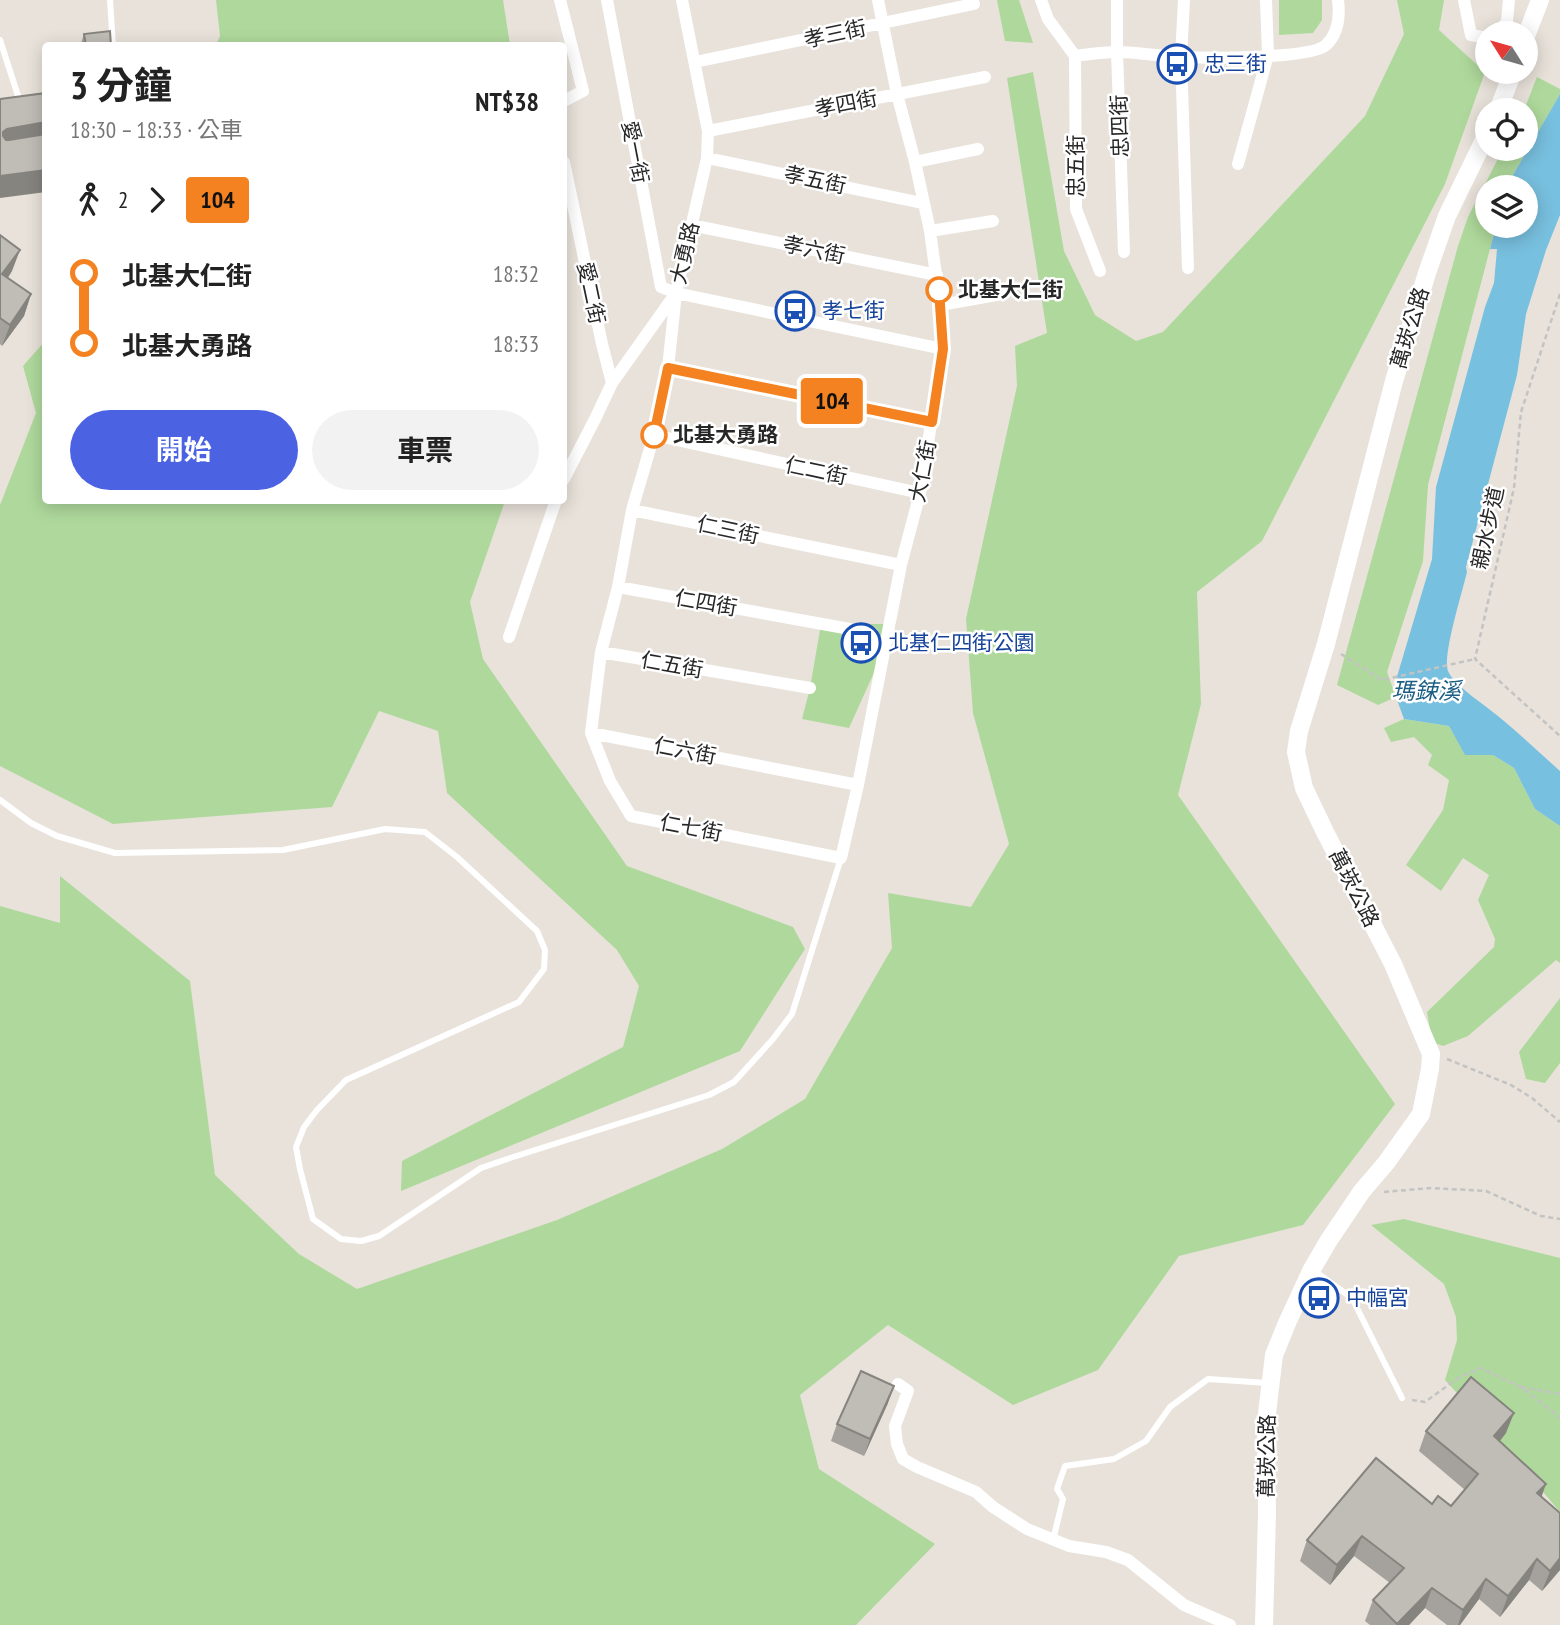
<!DOCTYPE html>
<html lang="zh-TW">
<head>
<meta charset="utf-8">
<style>
  body { margin:0; font-family:"PT Sans Narrow","Noto Sans TC",sans-serif; background:#f2f2f2; color:#222; height:100vh; display:flex; flex-direction:column; font-size:26px; white-space:nowrap }
  * { box-sizing:border-box; margin:0 }
  p { font-size:23px; color:#767676 }
  .icon { flex:none; width:38px; height:38px; fill:none; stroke:currentColor; stroke-width:2; stroke-linecap:round; stroke-linejoin:round }
  .map { position:relative; flex:1; overflow:hidden }
  .panel { position:absolute; left:42px; top:42px; width:525px; height:462px; display:flex; flex-direction:column; background:#fff; border-radius:7px; box-shadow:0 4px 18px #0003 }
  .panel>* { flex:none }
  .badge { padding:0 14px; border-radius:5px; font-size:24px; line-height:46px }
  .needle { width:46px; rotate:307deg }
  .controls { position:absolute; left:1475px; top:21px; display:grid; gap:14px }
  .controls a { display:grid; place-items:center; width:63px; height:63px; border-radius:50%; background:#fff; box-shadow:0 4px 18px #0003; font-size:35px }
  .map>.badge { position:absolute; translate:-50% -50%; box-shadow:0 0 0 4px #fff }
  .legs { display:flex; align-items:center; gap:10px; height:77px; padding:0 28px; font-size:23px }
  .legs p { margin-inline-start:auto }
  .overview { display:flex; align-items:center; justify-content:space-between; height:119px; padding:0 28px }
  h1 { font-size:38px; font-weight:700; line-height:52px }
  .cta { display:flex; gap:14px; margin-top:auto; padding:14px 28px }
  .cta a { flex:1; height:80px; border-radius:42px; background:#4b63e3; color:#fff; font-size:28px; font-weight:700; line-height:80px; text-align:center }
  .cta a+a { background:#f2f2f2; color:#222 }
  ul { padding:0 28px; list-style:none }
  li { display:flex; align-items:center; gap:24px; height:70px; font-size:26px }
  li i { display:grid; place-items:center; width:10px; height:100%; margin:0 9px; background:currentColor }
  li i::after { content:''; width:18px; height:18px; margin:-9px; border:5px solid; border-radius:50%; background:#fff }
  li p { margin-inline-start:auto }
  li:first-child i { background:linear-gradient(#0000 50%,currentColor 0) }
  li:last-child i { background:linear-gradient(currentColor 50%,#0000 0) }
  .map>svg:first-child { display:block }
  .green { fill:#afd99c }
  .water { fill:#78c0df }
  .lines { fill:none; stroke-linecap:round; stroke-linejoin:round }
  .path { stroke:#c3c3c3; stroke-width:2.5; stroke-dasharray:5 3.5; stroke-linecap:butt }
  .lane { stroke:#fff; stroke-width:6 }
  .street { stroke:#fff; stroke-width:12 }
  .secondary { stroke:#fff; stroke-width:18 }
  .wall { fill:#a5a29d }
  .shaded-wall { fill:#86847f }
  .building { fill:#c0bcb6; stroke:#86847f; stroke-width:2 }
  .line-1-casing { stroke:#fff; stroke-width:16 }
  .line-1 { stroke:#f58220; stroke-width:10 }
  .stop-1-dot { fill:#fff; stroke:#f58220; stroke-width:3.5 }
  .labels { text-anchor:middle; stroke-width:5; stroke-linejoin:round; paint-order:stroke }
  .street-label { font-size:21px; fill:#272727; stroke:#fff }
  .transit-label { font-size:21px; fill:#164399; stroke:#fff; text-anchor:start }
  .stop-label { font-size:21px; font-weight:bold; fill:#272727; stroke:#fff; text-anchor:start }
  .water-label { font-size:23px; font-style:italic; fill:#1c5e85; stroke:#fff }
</style>
</head>
<body>
<div class="map">
<svg width="1560" height="1625" viewBox="0 0 1560 1625">
  <rect width="100%" height="100%" fill="#e8e2da"/>
  <path class="green" d="M216,0H503L510,45H216L220,36Z
    M997,0H1019L1033,43L1005,41Z
    M1279,0H1322V20L1313,33L1279,35Z
    M1397,0H1444L1439,30L1485,72L1445,184L1262,541L1197,592L1201,704L1178,795L1395,1104L1303,1225L1179,1256L1098,1370L1013,1405L888,1325L800,1395L819,1469L935,1544L856,1625H0V906L60,923V876L190,981L215,1175L299,1254L357,1289L557,1220L722,1149L805,1099L892,948L888,893L971,907L1009,844L973,713L966,619L1017,386L1015,346L1047,333L1007,78L1033,72L1064,251L1095,315L1136,341L1163,332L1365,116L1404,34Z
    M1537,77L1560,89V94L1506,187H1488V226H1496L1428,485L1423,561L1387,672L1396,697L1378,705L1337,685L1458,246L1468,217L1503,149H1526V110H1524Z
    M45,341L46,500L505,501L470,602L483,659L627,866L793,927L805,949L740,1051L401,1191L402,1161L623,1047L639,986L617,950L447,793L438,731L379,711L332,807L113,824L0,766V505L36,413L23,366Z
    M821,624H896L849,728L802,719L810,688Z
    M1404,719L1449,726L1465,754L1493,755L1514,768L1535,809L1560,826V963L1556,960L1468,1036L1443,1046L1432,1042L1427,1012L1494,947L1495,939L1478,900L1489,875L1463,858L1441,891L1406,865L1443,810L1449,780L1428,765L1432,755L1414,737L1391,742L1384,728Z
    M1560,998V1063L1545,1083L1526,1079L1519,1052Z
    M1404,1219L1560,1258V1512L1489,1428L1445,1380L1457,1340L1456,1317L1444,1284L1371,1225Z"/>
  <path class="water" d="M1560,94V215L1546,250L1526,314L1517,375L1466,567L1467,572C1463,590 1442,656 1448,671C1454,686 1491,709 1504,721C1523,737 1541,754 1560,771V826L1535,809L1514,768L1493,755H1465L1449,726L1404,719L1396,697V680L1432,559L1436,487L1485,307L1494,283L1497,249H1490L1496,226H1526V187H1506Z"/>
  <g class="lines">
    <path class="path" d="M1560,294L1521,412L1514,488L1475,659L1560,736
      M1341,654L1382,680L1475,659
      M1447,1059L1511,1085L1532,1098L1560,1122
      M1384,1192L1431,1188L1486,1191L1541,1216L1560,1219
      M1521,1387L1560,1394
      M1412,1400L1425,1402L1458,1378L1480,1368L1521,1387L1560,1418"/>
    <path class="lane" d="M110,0L113,46
      M0,40L20,102H22
      M0,800L31,823L57,836L115,853L283,850L385,829L425,832L457,857L537,931L545,950L544,969L519,1002L346,1080L317,1110L304,1127L296,1147L300,1169L313,1219L341,1239L361,1241L379,1236L481,1168L510,1158L709,1095L734,1082L773,1039L792,1014L841,858
      M1313,1270L1352,1298L1402,1398
      M1053,1540L1063,1499L1057,1489L1065,1466L1114,1459L1146,1441L1170,1407L1208,1379L1267,1383"/>
    <path class="street" d="M560,0L583,91L564,101
      M607,0L661,287L676,293L943,349
      M1041,0L1048,19L1075,56C1089,54 1104,52 1118,52C1140,52 1161,57 1183,57C1208,58 1312,59 1326,45C1339,33 1340,16 1338,0
      M1117,0V52L1124,252
      M1184,0L1181,57L1188,268
      M1464,0L1471,35L1488,38
      M1499,33L1507,21L1509,0
      M1075,56L1076,209L1100,271
      M695,62L974,4
      M708,131L985,77
      M707,158L922,203
      M564,162L602,344L612,383
      M915,162L978,149
      M1238,164L1268,55L1266,0
      M691,225L937,275
      M930,231L993,221
      M676,293L668,368L654,435L632,510L618,587L601,652L591,733L610,781L631,816L841,858L858,785L901,565L920,493L943,349L940,305L930,231L915,162L897,94L878,0
      M940,305L1002,294
      M668,368L932,422
      M654,435L920,493
      M564,479L595,419L612,383L676,293L707,158L708,131L682,0
      M632,510L901,565
      M618,587L872,633
      M509,637L556,500
      M601,652L810,688
      M591,733L858,785
      M898,1384L908,1391L895,1426L897,1444L903,1459L917,1467L976,1492L993,1507L1027,1529L1069,1546L1106,1552L1128,1560L1184,1605L1230,1625"/>
    <path class="secondary" d="M1526,36L1540,0
      M1498,110L1513,72
      M1264,1625L1267,1514L1266,1422L1274,1355L1287,1323L1312,1269L1329,1240L1362,1191L1386,1163L1421,1114L1430,1069L1431,1054L1393,964L1325,832L1304,788L1296,752L1299,731L1326,644L1394,381L1427,273L1447,216L1488,132"/>
  </g>
  <path class="wall" d="M84,34L111,46H80Z
    M0,235L12,271L8,278L31,294L24,316L2,346L0,344Z
    M888,1403L864,1456L831,1441L837,1424Z
    M1426,1431L1506,1433L1500,1441L1541,1497L1560,1513V1570L1542,1591L1529,1580L1500,1617L1479,1599L1460,1625H1447L1425,1608L1409,1625H1370L1365,1621L1373,1600L1390,1583L1354,1556L1330,1585L1300,1561L1307,1540L1432,1504L1451,1506L1465,1490L1419,1451Z"/>
  <path class="shaded-wall" d="M46,122V143L0,151L3,132L7,129Z
    M46,170V192L0,198V176Z
    M20,250L12,271L0,288L2,274Z
    M31,294L24,316L2,346L10,325Z
    M894,1386L888,1403L864,1456L870,1439Z
    M1514,1413L1506,1433L1487,1457L1494,1436Z
    M1546,1484L1539,1504L1537,1493Z
    M1362,1536L1354,1556L1330,1585L1337,1565Z
    M1560,1558V1570L1542,1591L1550,1571Z
    M1537,1559L1529,1580L1500,1617L1508,1596Z
    M1486,1579L1479,1599L1460,1625H1458L1463,1610Z
    M1432,1588L1425,1608L1409,1625H1397Z"/>
  <path class="building" d="M110,31L111,46H86L84,34Z
    M46,93V122L7,129L3,132V136L6,140H9L46,134V170L0,176V99Z
    M0,235L20,250L2,274L31,294L10,325L0,318Z
    M861,1371L894,1386L870,1439L837,1424Z
    M1471,1377L1514,1413L1494,1436L1546,1484L1537,1493L1560,1513V1558L1550,1571L1537,1559L1508,1596L1486,1579L1463,1610L1432,1588L1397,1624L1373,1600L1404,1568L1362,1536L1337,1565L1307,1540L1376,1458L1432,1504L1438,1496L1451,1506L1478,1474L1426,1431Z"/>
  <g class="lines">
    <g class="line-1-casing">
      <path id="line-1" d="M654,435L668,368L932,422L943,349L939,290"/>
    </g>
    <use href="#line-1" class="line-1"/>
  </g>
  <defs>
    <g id="bus-ring" transform="scale(2.0125)"><circle r="9.5" fill="#fff" stroke="#1a4fb4" stroke-width="1.5"/><path d="M-5-6H5V4H4V6H2V4H-2V6H-4V4H-5ZM-3.5-4V0h7V-4ZM-3.5 1.2v1.5H-2V1.2ZM2 1.2v1.5H3.5V1.2Z" fill="#1a4fb4"/></g>
  </defs>
  <g fill-rule="evenodd">
    <use href="#bus-ring" x="1177" y="64"/>
    <use href="#bus-ring" x="795" y="311"/>
    <use href="#bus-ring" x="861" y="643"/>
    <use href="#bus-ring" x="1319" y="1298"/>
  </g>
  <g class="stop-1-dot">
    <circle cx="939" cy="290" r="12"/>
    <circle cx="654" cy="435" r="12"/>
  </g>
  <g class="labels">
    <g class="street-label">
      <text transform="translate(835 34) rotate(-12)" y="7">孝三街</text>
      <text transform="translate(846 104) rotate(-11)" y="7">孝四街</text>
      <text transform="translate(1120 126) rotate(-92)" y="7">忠四街</text>
      <text transform="translate(635 152) rotate(79)" y="7">愛一街</text>
      <text transform="translate(1076 166) rotate(-90)" y="7">忠五街</text>
      <text transform="translate(815 180) rotate(12)" y="7">孝五街</text>
      <text transform="translate(814 250) rotate(12)" y="7">孝六街</text>
      <text transform="translate(685 253) rotate(-77)" y="7">大勇路</text>
      <text transform="translate(591 293) rotate(78)" y="7">愛二街</text>
      <text transform="translate(1410 328) rotate(-73)" y="7">萬崁公路</text>
      <text transform="translate(816 471) rotate(12)" y="7">仁二街</text>
      <text transform="translate(923 471) rotate(-79)" y="7">大仁街</text>
      <text transform="translate(1488 528) rotate(-78)" y="7">親水步道</text>
      <text transform="translate(728 530) rotate(12)" y="7">仁三街</text>
      <text transform="translate(706 603) rotate(10)" y="7">仁四街</text>
      <text transform="translate(672 665) rotate(10)" y="7">仁五街</text>
      <text transform="translate(685 751) rotate(11)" y="7">仁六街</text>
      <text transform="translate(691 828) rotate(11)" y="7">仁七街</text>
      <text transform="translate(1354 888) rotate(63)" y="7">萬崁公路</text>
      <text transform="translate(1267 1456) rotate(-89)" y="7">萬崁公路</text>
    </g>
    <g class="transit-label">
      <text x="1204" y="71">忠三街</text>
      <text x="822" y="318">孝七街</text>
      <text x="888" y="650">北基仁四街公園</text>
      <text x="1346" y="1305">中幅宮</text>
    </g>
    <g class="stop-label">
      <text x="958" y="297">北基大仁街</text>
      <text x="673" y="442">北基大勇路</text>
    </g>
    <g class="water-label">
      <text x="1426" y="699">瑪鋉溪</text>
    </g>
  </g>
</svg>
<div class="controls">
<a><svg class="needle" viewBox="-14 -14 28 28"><path d="M0-13l5 13h-10z" fill="#e53935"/><path d="M0 13l5-13h-10z" fill="#767676"/></svg></a>
<a><svg class="icon" aria-label="locate" viewBox="0 0 24 24"><circle cx="12" cy="12" r="6"/><path d="M12 2v4M12 18v4M2 12h4M18 12h4"/></svg></a>
<a><svg class="icon" aria-label="layers" viewBox="0 0 24 24"><path d="M12 4l9 5-9 5-9-5zM3 14l9 5 9-5"/></svg></a>
</div>
<b class="badge" style="left:832px;top:401px;background:#f58220;color:#111">104</b>
<section class="panel">
<div class="overview"><div><h1>3 分鐘</h1><p>18:30 – 18:33 · 公車</p></div><b>NT$38</b></div>
<div class="legs"><svg class="icon" aria-label="walk" viewBox="0 0 24 24"><circle cx="13" cy="4" r="2"/><path d="M13 8l-2 6 4 7M11 14l-3 7M7 12l3-4h3l4 4"/></svg>2<svg class="icon" aria-label="forward" viewBox="0 0 24 24"><path d="M9 5l7 7-7 7"/></svg><b class="badge" style="background:#f58220;color:#111">104</b></div>
<ul>
<li><i style="color:#f58220"></i><b>北基大仁街</b><p>18:32</p></li>
<li><i style="color:#f58220"></i><b>北基大勇路</b><p>18:33</p></li>
</ul>
<div class="cta"><a>開始</a><a>車票</a></div>
</section>
</div>
</body>
</html>
